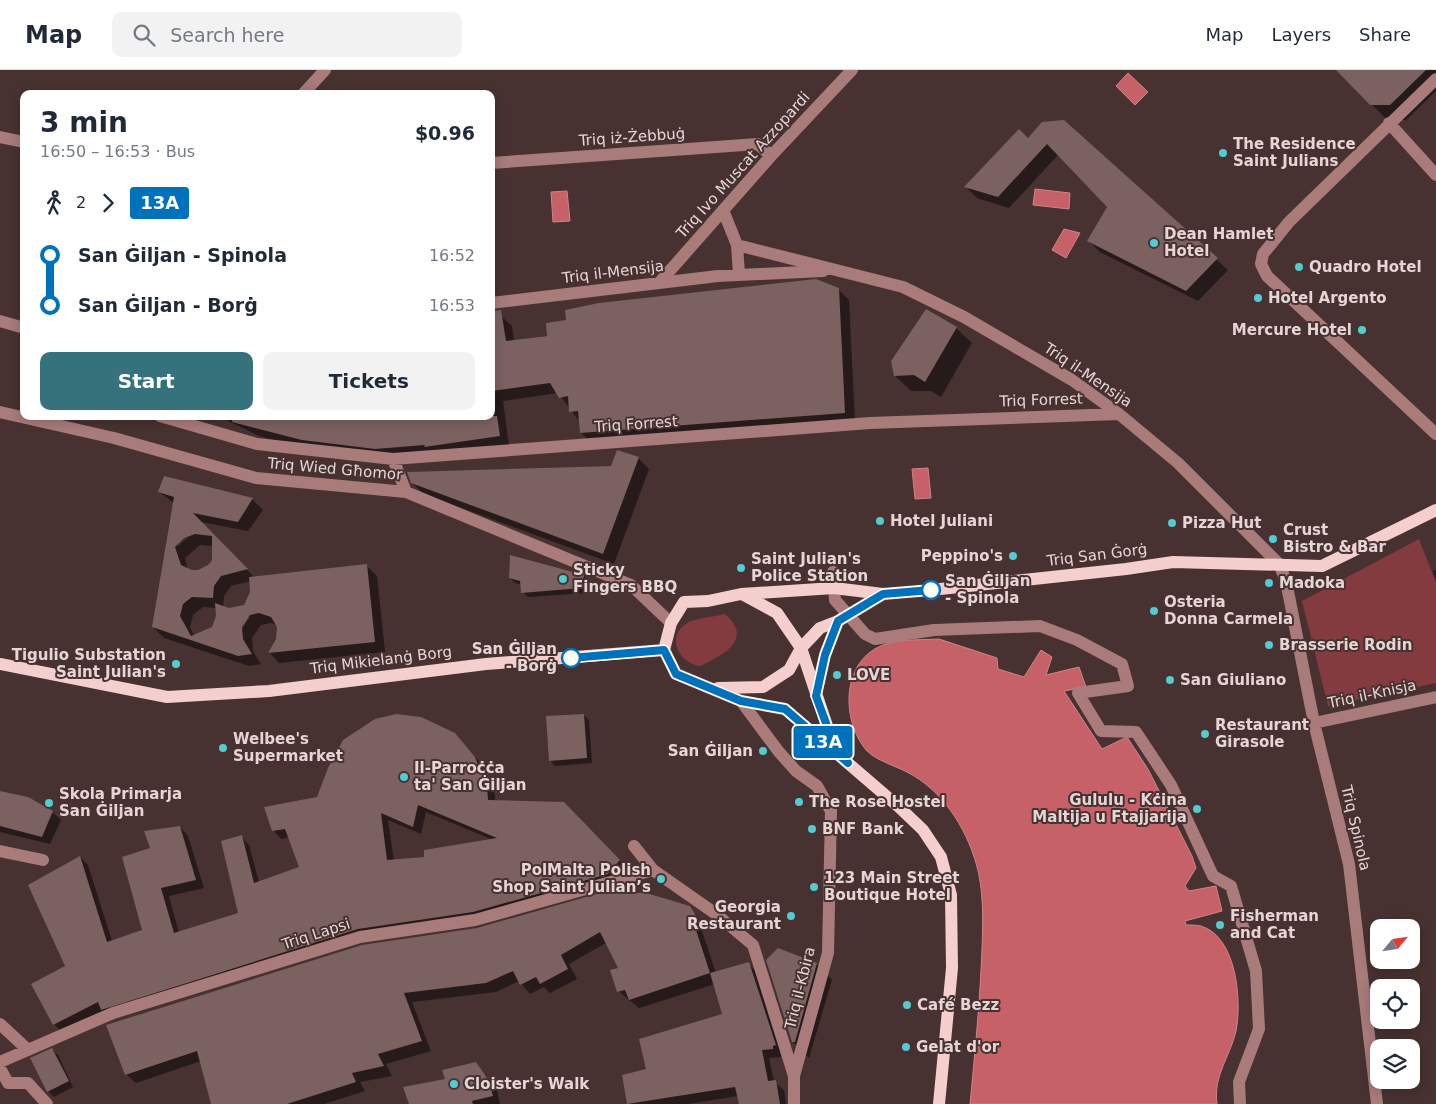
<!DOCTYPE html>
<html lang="en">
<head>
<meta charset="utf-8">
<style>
  body { margin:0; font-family:"DejaVu Sans",sans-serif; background:#f2f2f3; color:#1f2937; height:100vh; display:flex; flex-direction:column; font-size:19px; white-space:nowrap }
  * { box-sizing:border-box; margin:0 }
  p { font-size:16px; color:#747a83 }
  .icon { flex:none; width:28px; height:28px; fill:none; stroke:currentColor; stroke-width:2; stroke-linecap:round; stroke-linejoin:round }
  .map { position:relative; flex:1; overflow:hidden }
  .panel { position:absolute; left:20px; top:20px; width:475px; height:330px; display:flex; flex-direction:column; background:#fff; border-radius:10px; box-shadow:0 2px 12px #0003 }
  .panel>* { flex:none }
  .badge { padding:0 10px; border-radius:4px; font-size:18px; line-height:32px }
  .needle { width:32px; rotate:61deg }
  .tools { position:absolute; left:1370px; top:849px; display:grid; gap:10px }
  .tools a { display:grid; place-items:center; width:50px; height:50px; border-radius:10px; background:#fff; box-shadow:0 2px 12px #0003; font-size:25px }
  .map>.badge { position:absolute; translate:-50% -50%; box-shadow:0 0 0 2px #fff }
  .legs { display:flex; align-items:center; gap:8px; height:55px; padding:0 20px; font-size:16px }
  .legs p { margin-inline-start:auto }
  .head { display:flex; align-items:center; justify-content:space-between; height:85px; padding:0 20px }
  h1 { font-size:28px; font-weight:800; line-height:38px }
  .button { display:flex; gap:10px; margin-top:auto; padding:10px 20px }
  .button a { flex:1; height:58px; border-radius:10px; background:#36727c; color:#fff; font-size:20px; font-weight:800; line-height:58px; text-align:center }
  .button a+a { background:#f2f2f3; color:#1f2937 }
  ul { padding:0 20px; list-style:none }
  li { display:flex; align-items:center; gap:18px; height:50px; font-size:19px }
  li i { display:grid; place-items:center; width:8px; height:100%; margin:0 6px; background:currentColor }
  li i::after { content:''; width:12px; height:12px; margin:-6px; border:4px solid; border-radius:50%; background:#fff }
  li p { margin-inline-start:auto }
  li:first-child i { background:linear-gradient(#0000 50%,currentColor 0) }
  li:last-child i { background:linear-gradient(currentColor 50%,#0000 0) }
  header { display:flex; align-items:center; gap:30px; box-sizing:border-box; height:70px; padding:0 25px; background:#fff; border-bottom:1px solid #e0e1e3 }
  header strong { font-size:24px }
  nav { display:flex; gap:28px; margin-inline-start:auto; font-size:18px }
  .search { width:350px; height:45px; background:#f2f2f3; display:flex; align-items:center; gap:12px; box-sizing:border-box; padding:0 18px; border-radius:10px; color:#747a83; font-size:19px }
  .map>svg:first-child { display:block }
  .green { fill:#843b40 }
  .water { fill:#c66267; stroke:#cf8488 }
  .shadow { fill:#0007; fill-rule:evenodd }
  .building { fill:#7c6161; fill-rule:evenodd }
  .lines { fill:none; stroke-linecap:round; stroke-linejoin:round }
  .minor { stroke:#a97b7b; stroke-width:12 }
  .major { stroke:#f5cece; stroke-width:12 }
  .line-1-casing { stroke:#fff; stroke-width:11 }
  .line-1 { stroke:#0072bc; stroke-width:8 }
  .poi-dot { fill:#52ccd1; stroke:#483131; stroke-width:2 }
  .stop-1-dot { fill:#fff; stroke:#0072bc; stroke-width:2.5 }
  .labels { text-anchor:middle; stroke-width:4; stroke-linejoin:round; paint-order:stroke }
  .street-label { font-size:15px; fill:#e5d5d5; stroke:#483131 }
  .poi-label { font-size:15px; font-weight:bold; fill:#e5d5d5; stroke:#483131; text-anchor:start }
  .stop-label { font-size:15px; font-weight:bold; fill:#e5d5d5; stroke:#483131; text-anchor:start }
</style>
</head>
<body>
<header>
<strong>Map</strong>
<div class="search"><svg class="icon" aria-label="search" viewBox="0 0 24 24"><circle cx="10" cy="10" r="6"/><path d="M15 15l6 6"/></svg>Search here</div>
<nav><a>Map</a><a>Layers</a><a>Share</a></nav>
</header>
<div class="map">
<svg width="1436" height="1034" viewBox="0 0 1436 1034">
  <rect width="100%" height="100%" fill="#483131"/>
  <path class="green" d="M1419,469L1436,513V613L1328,636L1302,531Z
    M725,544C755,570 721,586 700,596C679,593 665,567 687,553C695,548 715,547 725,544Z"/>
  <path class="water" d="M1128,3L1148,22L1135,35L1116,16Z
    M1035,119L1070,123L1069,139L1033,135Z
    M567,121L570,151L553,152L551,122Z
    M1064,159L1080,163L1066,188L1052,180Z
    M928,398L931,428L915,429L912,399Z
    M939,569L997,588L998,599L1024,607L1041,580L1052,587L1046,605L1079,597L1086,617L1064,621L1102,679L1127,667L1148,699L1192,786L1196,798L1185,816L1189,821L1216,816L1222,841L1185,851L1186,855C1191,855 1197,855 1201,856C1237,867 1242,931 1236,961C1230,987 1213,1006 1217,1034H970C975,982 980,931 982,879C983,851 984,820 976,793C965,756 942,720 907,702C895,696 876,690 867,681C840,650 841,588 886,574C902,569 922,570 939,569Z"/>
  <path class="shadow" d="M1338,0H1436V21L1406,50H1387Z
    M1064,52L1228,200L1198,231L1100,182L1089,171L1109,136L1059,84L1009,138L977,128L966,117L1029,70Z
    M838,219L849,230L855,353L592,373L581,363L580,352L558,323L503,331L509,376L436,387L313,380L259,366L218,346H491V248L501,246L512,256L514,271Z
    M956,258L972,273L941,327L931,321H911L895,306Z
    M638,388L649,399L614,494L424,424L412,413L612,398Z
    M164,407L252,429L263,440L248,461L201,452L255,508L366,495L377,506L385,582L279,593L269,582L279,564L277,555L271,553L261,555L252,568L253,581L261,594L249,596L164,568L153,557L174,433L159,422ZM193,460L194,462L178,476V473ZM200,475L214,476V484L209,496L198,502L188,500L185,488ZM251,511L252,522L244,537L229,540L223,538L224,526L231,516ZM203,537L217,538L218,546L213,558L194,566L190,557L193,545ZM247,547H250L239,563L237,562Z
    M1436,500V509L1433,501Z
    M584,506L589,511L587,523L528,527L523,522L522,515L515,513L510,508Z
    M584,645L589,650L592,693L555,696L550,690Z
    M463,673L483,696L495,725V731L564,733L628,799L617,812L482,850L366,867L62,962L54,954L67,896L80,787L88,795L112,871L144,861L151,779L180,757L188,766L204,818L169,826L179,863L239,844L241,766L249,775L259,812L301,798L289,767L281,769L273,760L318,728ZM426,742L493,770L425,788L394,791L388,750L421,764Z
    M0,723L52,742L61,750L50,774L0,762Z
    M690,837L706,858L702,861L716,903L748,894L757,902L781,984V987L769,988L774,1012L784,1020L786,1034H740L738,1026L688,1034H628L624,1006L648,1000L723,945L715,914L639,938L618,921L620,899L606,873L569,894L577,909L550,923L544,917L530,924L519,911L496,922L412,932L431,981L386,994L392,1006L360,1012L365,1021L324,1034H213L201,991L136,1013L126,1004L108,956Z
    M816,894L832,910L809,988L793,972Z
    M52,980L58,985L73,1017L54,1027L48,1021L31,989Z
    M476,994L497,1020L500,1034H410Z"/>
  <path class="building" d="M1336,0H1426L1390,35H1370Z
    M1064,50L1218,188L1186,221L1087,171L1107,137L1047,74L998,127L964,117L1019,59L1028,68L1042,52Z
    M816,209L839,218L845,343L580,363L578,341L569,342L568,326L559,328L550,313L491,321V241L501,240L506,271L547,266L546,253L566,250L565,240L599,233Z
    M926,239L957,257L925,312L914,305L894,306L891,291Z
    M233,346H497L500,366L424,377L425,375L375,379L302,370L232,352Z
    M617,380L639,387L603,484L411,413L407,402L611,396Z
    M164,406L253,428L238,452L193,443L248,499L221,506L214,516L213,528L192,527L183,534L180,546L191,566L212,557L216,546L215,533L229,538L244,535L250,522L249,507L367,494L375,572L268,583L276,569L277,557L271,547L259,543L250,545L242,557L243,569L252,584L238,586L152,557L174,427L158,422ZM195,464L212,466V490L208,495L198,500H192L181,495L175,477L184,468Z
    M510,485L584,505L582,518L521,523L520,511L509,508Z
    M396,644L421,647L455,663L475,687L487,716L488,730L564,732L620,790L608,804L473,842L358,859L101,940L98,932L53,955L31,914L65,896L28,815L80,786L107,872L142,860L122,787L150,778L144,761L180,756L196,810L161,818L174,863L238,843L221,771L242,765L254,813L299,797L285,759L272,761L264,737L317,727L328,698L343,670L375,649ZM418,735L497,768L424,780V787L387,790L381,743L413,757Z
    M584,644L587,688L549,691L546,646Z
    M0,721L28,727L53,741L42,767L0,756Z
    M600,823H646L690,836L698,849L693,851L710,903L629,930L625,920L617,922L610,900L618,898L600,862L561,885L568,899L540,914L536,907L520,915L513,901L486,913L404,923L422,971L378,984L384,996L352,1003L356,1012L287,1034H211L197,981L125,1005L106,955L362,875L477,858Z
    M778,878L817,893L795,972H792L766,890Z
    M749,892L776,975L773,976V979L762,980L768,1011L776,1010L780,1034H739L735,1017L627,1034L622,1005L646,999L639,969L722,944L710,903Z
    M52,978L69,1011L47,1022L30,988Z
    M476,992L489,1011L493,1026L472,1031L473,1034H409L403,1017L445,1009L442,1000Z"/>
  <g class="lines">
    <path class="minor" d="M1436,9L1289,152L1263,184L1261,194L1267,206L1436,364
      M303,24L325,0
      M1389,53L1436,105
      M0,67L24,72
      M491,93L758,74L771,86
      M723,140L737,175L903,217L964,247L1072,310L1119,344L1178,393L1279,494L1286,511L1314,653L1349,794L1377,1034
      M737,175L739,204
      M659,213L771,86L852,0
      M491,233L718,206L823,201
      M0,251L24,258
      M0,342L114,368L256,408L406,422L631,515L671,553
      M160,346L257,374L393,389L870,353L1119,344
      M393,389L406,422
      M833,502L835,530L865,564L875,569L934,560L1040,556L1077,570L1122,594L1128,616L1078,623L1101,661L1136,662L1171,715L1213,806L1231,816L1256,901L1259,959L1239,1012L1240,1034
      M741,631L779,682L796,701L817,716L831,741L828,883L794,1006V1034
      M1314,653L1436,627
      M634,776L653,800L716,844L753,875L794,1006
      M0,781L43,790
      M0,954L28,980
      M0,992L113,943L360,867L475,850L653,800
      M0,998L8,1013H28L47,1034"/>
    <path class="major" d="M742,524L777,543L801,578L827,656L843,684
      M664,580L671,553L684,532L708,531L741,524L834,518L883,524L931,520L1126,499L1173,492L1322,496L1436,440
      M664,580L676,604L741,631L785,639L899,737L923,760L941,787L951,825L952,898L939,1034
      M0,594L167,627L269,621L486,594L664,580
      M718,618L763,617L789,600L801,578L820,558L838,551
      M816,625L825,585L838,551L883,524"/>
  </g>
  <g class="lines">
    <g class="line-1-casing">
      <path id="line-1" d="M571,588L664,580L676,604L741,631L785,639L848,693L827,656L816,626L825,585L838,551L883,524L931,520"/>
    </g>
    <use href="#line-1" class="line-1"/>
  </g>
  <g class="poi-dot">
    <circle cx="1223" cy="83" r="5"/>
    <circle cx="1154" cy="173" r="5"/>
    <circle cx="1299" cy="197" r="5"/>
    <circle cx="1258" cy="228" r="5"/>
    <circle cx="1362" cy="260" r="5"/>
    <circle cx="880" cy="451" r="5"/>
    <circle cx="1172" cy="453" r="5"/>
    <circle cx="1273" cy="469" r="5"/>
    <circle cx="1013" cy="486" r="5"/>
    <circle cx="741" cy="498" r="5"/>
    <circle cx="563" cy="509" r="5"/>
    <circle cx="1269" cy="513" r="5"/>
    <circle cx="1154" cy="541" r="5"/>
    <circle cx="1269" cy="575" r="5"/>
    <circle cx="176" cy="594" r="5"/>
    <circle cx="837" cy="605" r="5"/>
    <circle cx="1170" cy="610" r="5"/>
    <circle cx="1205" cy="664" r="5"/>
    <circle cx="223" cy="678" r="5"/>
    <circle cx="763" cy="681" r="5"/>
    <circle cx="404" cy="707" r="5"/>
    <circle cx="799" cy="732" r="5"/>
    <circle cx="49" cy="733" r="5"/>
    <circle cx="1197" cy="739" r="5"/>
    <circle cx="812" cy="759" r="5"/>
    <circle cx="661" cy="809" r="5"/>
    <circle cx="814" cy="817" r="5"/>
    <circle cx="791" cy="846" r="5"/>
    <circle cx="1220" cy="855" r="5"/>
    <circle cx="907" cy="935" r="5"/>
    <circle cx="906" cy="977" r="5"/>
    <circle cx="454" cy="1014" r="5"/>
  </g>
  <g class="stop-1-dot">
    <circle cx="931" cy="520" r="9"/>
    <circle cx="571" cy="588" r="9"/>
  </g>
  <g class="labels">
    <g class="street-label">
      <text transform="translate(632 67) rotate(-4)" y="5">Triq iż-Żebbuġ</text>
      <text transform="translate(743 95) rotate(-48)" y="5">Triq Ivo Muscat Azzopardi</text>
      <text transform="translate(613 202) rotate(-7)" y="5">Triq il-Mensija</text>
      <text transform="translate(1088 305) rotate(34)" y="5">Triq il-Mensija</text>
      <text transform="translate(1041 330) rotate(-2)" y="5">Triq Forrest</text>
      <text transform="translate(636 354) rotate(-4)" y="5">Triq Forrest</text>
      <text transform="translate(335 399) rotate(5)" y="5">Triq Wied Għomor</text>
      <text transform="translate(1097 485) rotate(-7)" y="5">Triq San Ġorġ</text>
      <text transform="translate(381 590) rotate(-7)" y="5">Triq Mikielanġ Borg</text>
      <text transform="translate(1372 624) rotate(-12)" y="5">Triq il-Knisja</text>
      <text transform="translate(1356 758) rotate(77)" y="5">Triq Spinola</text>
      <text transform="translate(316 864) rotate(-18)" y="5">Triq Lapsi</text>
      <text transform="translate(800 918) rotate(-76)" y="5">Triq il-Kbira</text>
    </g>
    <g class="poi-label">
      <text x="1233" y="79">The Residence<tspan x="1233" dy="17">Saint Julians</tspan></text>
      <text x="1164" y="169">Dean Hamlet<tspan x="1164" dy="17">Hotel</tspan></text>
      <text x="1309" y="202">Quadro Hotel</text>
      <text x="1268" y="233">Hotel Argento</text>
      <text x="1352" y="265" text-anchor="end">Mercure Hotel</text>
      <text x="890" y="456">Hotel Juliani</text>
      <text x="1182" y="458">Pizza Hut</text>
      <text x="1283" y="465">Crust<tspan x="1283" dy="17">Bistro &amp; Bar</tspan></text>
      <text x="1003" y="491" text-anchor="end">Peppino's</text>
      <text x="751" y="494">Saint Julian's<tspan x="751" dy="17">Police Station</tspan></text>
      <text x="573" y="505">Sticky<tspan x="573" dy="17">Fingers BBQ</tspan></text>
      <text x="1279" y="518">Madoka</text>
      <text x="1164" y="537">Osteria<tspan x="1164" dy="17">Donna Carmela</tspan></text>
      <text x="1279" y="580">Brasserie Rodin</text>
      <text x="166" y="590" text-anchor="end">Tigulio Substation<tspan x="166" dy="17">Saint Julian's</tspan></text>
      <text x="847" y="610">LOVE</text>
      <text x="1180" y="615">San Giuliano</text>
      <text x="1215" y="660">Restaurant<tspan x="1215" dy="17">Girasole</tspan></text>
      <text x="233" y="674">Welbee's<tspan x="233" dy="17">Supermarket</tspan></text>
      <text x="753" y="686" text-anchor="end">San Ġiljan</text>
      <text x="414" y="703">Il-Parroċċa<tspan x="414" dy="17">ta' San Ġiljan</tspan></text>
      <text x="59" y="729">Skola Primarja<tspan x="59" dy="17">San Ġiljan</tspan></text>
      <text x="1187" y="735" text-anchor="end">Gululu - Kċina<tspan x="1187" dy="17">Maltija u Ftajjarija</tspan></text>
      <text x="809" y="737">The Rose Hostel</text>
      <text x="822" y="764">BNF Bank</text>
      <text x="651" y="805" text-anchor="end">PolMalta Polish<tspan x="651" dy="17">Shop Saint Julian’s</tspan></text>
      <text x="824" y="813">123 Main Street<tspan x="824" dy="17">Boutique Hotel</tspan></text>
      <text x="781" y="842" text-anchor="end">Georgia<tspan x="781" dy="17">Restaurant</tspan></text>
      <text x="1230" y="851">Fisherman<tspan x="1230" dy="17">and Cat</tspan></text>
      <text x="917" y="940">Café Bezz</text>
      <text x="916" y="982">Gelat d'or</text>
      <text x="464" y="1019">Cloister's Walk</text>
    </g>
    <g class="stop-label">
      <text x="945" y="516">San Ġiljan<tspan x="945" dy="17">- Spinola</tspan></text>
      <text x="557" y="584" text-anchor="end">San Ġiljan<tspan x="557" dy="17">- Borġ</tspan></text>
    </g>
  </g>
</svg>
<div class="tools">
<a><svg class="needle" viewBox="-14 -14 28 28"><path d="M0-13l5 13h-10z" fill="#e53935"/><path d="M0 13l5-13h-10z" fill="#747a83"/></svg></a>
<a><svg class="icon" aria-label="locate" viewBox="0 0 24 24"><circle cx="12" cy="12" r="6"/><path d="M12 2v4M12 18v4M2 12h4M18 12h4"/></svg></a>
<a><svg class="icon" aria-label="layers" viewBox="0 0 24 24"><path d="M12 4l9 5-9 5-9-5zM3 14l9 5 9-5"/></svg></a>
</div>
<b class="badge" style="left:823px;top:672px;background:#0072bc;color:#fff">13A</b>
<section class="panel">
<div class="head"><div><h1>3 min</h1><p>16:50 – 16:53 · Bus</p></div><b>$0.96</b></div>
<div class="legs"><svg class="icon" aria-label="walk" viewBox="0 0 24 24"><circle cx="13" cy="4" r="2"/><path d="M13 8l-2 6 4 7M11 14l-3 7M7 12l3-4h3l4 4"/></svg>2<svg class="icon" aria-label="forward" viewBox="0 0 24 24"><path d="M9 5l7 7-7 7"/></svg><b class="badge" style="background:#0072bc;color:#fff">13A</b></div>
<ul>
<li><i style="color:#0072bc"></i><b>San Ġiljan - Spinola</b><p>16:52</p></li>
<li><i style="color:#0072bc"></i><b>San Ġiljan - Borġ</b><p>16:53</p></li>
</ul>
<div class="button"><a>Start</a><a>Tickets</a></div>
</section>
</div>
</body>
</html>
